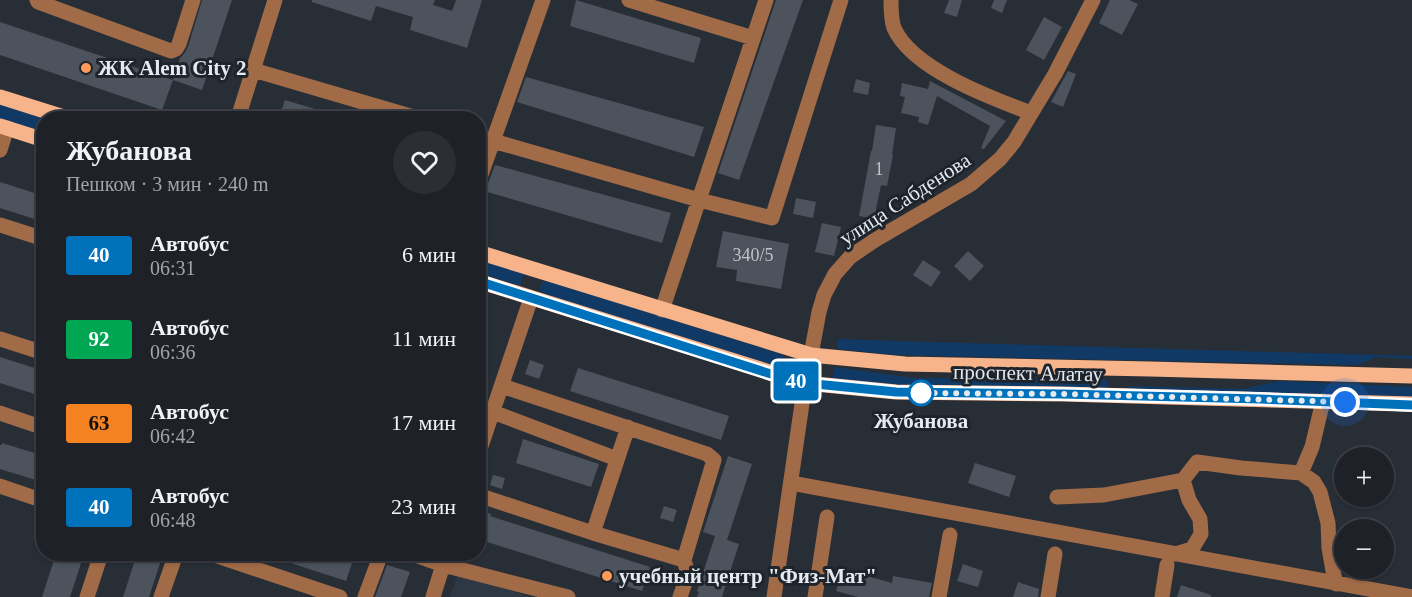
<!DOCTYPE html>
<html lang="ru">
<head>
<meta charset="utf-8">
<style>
  body { margin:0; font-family:Georgia,serif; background:#2b2f34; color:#f1f3f6; height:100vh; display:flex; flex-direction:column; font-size:22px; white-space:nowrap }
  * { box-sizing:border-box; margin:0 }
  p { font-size:20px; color:#a1a4a8 }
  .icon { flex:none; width:33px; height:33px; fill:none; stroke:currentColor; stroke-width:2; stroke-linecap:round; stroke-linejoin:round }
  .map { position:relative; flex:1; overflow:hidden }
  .details { position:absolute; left:36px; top:111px; width:450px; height:450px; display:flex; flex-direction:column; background:#1e2228; border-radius:24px; box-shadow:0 2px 4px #0004,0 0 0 2px #3c3f45 }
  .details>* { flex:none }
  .badge { padding:0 12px; border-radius:4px; font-size:21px; line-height:39px }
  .controls { position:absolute; left:1334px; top:447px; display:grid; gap:12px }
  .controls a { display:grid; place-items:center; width:60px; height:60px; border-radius:50%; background:#1e2228; box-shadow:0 2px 4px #0004,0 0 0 2px #3c3f45; font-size:30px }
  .you { position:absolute; width:30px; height:30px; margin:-15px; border:4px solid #fff; border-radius:50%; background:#1a73e8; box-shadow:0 0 0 9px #1a73e833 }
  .map>.badge { position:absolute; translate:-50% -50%; box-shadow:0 0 0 3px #fff }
  .round { display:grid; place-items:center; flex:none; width:63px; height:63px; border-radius:32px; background:#2b2f34 }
  .summary { display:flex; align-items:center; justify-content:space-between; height:102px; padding:0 30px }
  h1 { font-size:28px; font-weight:700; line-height:45px }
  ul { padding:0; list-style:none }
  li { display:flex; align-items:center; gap:18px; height:84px; padding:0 30px }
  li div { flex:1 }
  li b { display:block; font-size:22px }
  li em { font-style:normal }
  li .badge { min-width:66px; font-weight:700; text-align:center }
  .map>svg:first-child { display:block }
  .built { fill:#2e3845 }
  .green { fill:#113966 }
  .building { fill:#4c535c }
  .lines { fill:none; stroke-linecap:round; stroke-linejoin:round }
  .minor { stroke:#a16b48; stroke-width:15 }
  .major { stroke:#f7b48a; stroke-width:15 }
  .line-casing { stroke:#fff; stroke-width:14 }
  .line { stroke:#0072bc; stroke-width:9 }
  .walk { stroke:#e5eaef; stroke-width:6; stroke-dasharray:0 10.8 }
  .poi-dot { fill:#fe9b58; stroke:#1e242c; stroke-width:2 }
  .stop-dot { fill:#fff; stroke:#0072bc; stroke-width:3 }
  .labels { text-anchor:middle; stroke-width:6; stroke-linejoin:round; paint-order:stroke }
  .number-label { font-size:18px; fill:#bfc4ca }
  .poi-label { font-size:21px; font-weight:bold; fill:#e5eaef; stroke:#1e242c; text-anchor:start }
  .street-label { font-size:21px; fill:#e5eaef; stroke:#1e242c }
  .stop-label { font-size:21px; font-weight:bold; fill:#e5eaef; stroke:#1e242c }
</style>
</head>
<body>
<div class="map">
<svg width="1412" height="597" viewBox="0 0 1412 597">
  <rect width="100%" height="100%" fill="#282e36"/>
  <path class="built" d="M458,574L530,597H450Z"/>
  <path class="green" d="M0,104L46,118H44L43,133L0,119Z
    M479,259L524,274L520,286L479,273Z
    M549,281L784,355L781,369L544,295L540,290L541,284L543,282Z
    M838,339L897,341L1412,356V359L1376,357L1358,365L894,355L837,349Z
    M834,367L913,378L1105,379L1107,381V387L1102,390L910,388L832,379Z
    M1279,381L1412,387V398L1127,393L1128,386L1243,389Z"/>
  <path class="building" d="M202,0H232L202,90L173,80L180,58L184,54L188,47Z
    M312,0H435L433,5L452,11L456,0H482L467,48L410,30L413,17L376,6L371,21L312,2Z
    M576,0L701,38L694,63L570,26Z
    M776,0H803L739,180L718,173Z
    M949,0H962L957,17L944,13Z
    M994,0H1007L1002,13L991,8Z
    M1110,0H1129L1138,4L1122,35L1099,23Z
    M1044,17L1062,27L1044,60L1026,50Z
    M0,22L173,80L162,110L0,55Z
    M1068,71L1076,74L1063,107L1051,102Z
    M526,77L704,127L694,157L517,102Z
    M856,79L870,83L868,95L853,92Z
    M930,81L1006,121L984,149L981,148L990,126L937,96L928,125L918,122L919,117L901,113L905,97L900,96L902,83L928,89Z
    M285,100L338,116V118H279Z
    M876,125L896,128L892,155H893L887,186L881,185L874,219L859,216L871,151H872Z
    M495,165L671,213L662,243L484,191L487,186Z
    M0,182L44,196V222L0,208Z
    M796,198L816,202L813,218L793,214Z
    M822,223L841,227L834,256L815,252Z
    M723,231L789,244L781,289L736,281L737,270L716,267Z
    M968,251L984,266L970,281L954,266Z
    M923,260L941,272L931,287L913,275Z
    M0,357L44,371V397L0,383Z
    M530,360L544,365L539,379L525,374Z
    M578,368L729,416L721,440L570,391Z
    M523,439L599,464L591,487L516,463Z
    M2,443L41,455L40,458L44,459V480L40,479L39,481L0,469V445H2Z
    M728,456L752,464L727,540L739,544L722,597H697L699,592L697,591L715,536L703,532Z
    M975,463L1016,476L1009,497L968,483Z
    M493,475L505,478L502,489L490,485Z
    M664,506L677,510L673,522L660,518Z
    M481,511L491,514L490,516L650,567L642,591L478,539V518Z
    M56,554H84L70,597H42Z
    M137,554H163L149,597H123Z
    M270,554H345L354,557L346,581L269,556Z
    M963,564L983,571L978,587L957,581Z
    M387,565L410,572L401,597H375Z
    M842,569L892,583L893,576L932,583L929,597H858L836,591Z
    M1018,582L1039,589L1038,597H1013Z
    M1181,585L1211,595V597H1177Z"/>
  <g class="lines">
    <path class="minor" d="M37,0L38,2L171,51L176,49L179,44L193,0
      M543,0L493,141L699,200L772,218L841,0
      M629,0L753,38
      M891,0C891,8 891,20 894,28C912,69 991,98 1031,113
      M253,70L417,118
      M238,118L275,0
      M478,137L493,141L478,183
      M0,150L7,128
      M0,225L44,239
      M662,310L766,0
      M0,339L44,353
      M811,355L819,312L824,295L835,274L850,257L875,240L971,184L1000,159L1014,142L1055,74L1093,0
      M502,386L707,454L714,460L684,560L688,574L680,597
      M493,412L617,459
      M0,413L44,428
      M478,455L531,298
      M1301,473L1312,447L1323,401
      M791,483L1412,597
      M0,486L44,501
      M478,495L593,533L684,560
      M1057,497L1104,495L1183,480L1197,462L1241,468L1301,473L1314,482L1320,492L1328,523L1329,548L1333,571L1336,584
      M593,533L628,427
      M211,554L340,597
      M412,554L443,565L433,597
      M447,554L443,565L568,597
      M1176,554L1192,549L1201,534L1200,519L1189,500L1183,480
      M87,597L101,554
      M161,597L176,554
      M365,597L381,554
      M774,597L805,383
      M815,597L827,517
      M939,597L950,535
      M1048,597L1055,554
      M1162,597L1167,565"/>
    <path class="major" d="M0,97L67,118
      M0,126L44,140
      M478,252L811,355L905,364L1150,369L1412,376
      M478,281L805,383L896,392L1063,394L1412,404
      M805,383L811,355"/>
  </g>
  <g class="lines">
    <g class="line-casing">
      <path id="line" d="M478,281L771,374L805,383L896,392L1063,394L1260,399L1412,405"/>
    </g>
    <use href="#line" class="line"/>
    <path class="walk" d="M921,393H917L1063,394L1345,402"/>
  </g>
  <g class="poi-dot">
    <circle cx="86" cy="68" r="6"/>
    <circle cx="607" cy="576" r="6"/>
  </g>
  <circle class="stop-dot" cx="921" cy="393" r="12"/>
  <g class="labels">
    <g class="number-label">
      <text x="879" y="175">1</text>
      <text x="753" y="261">340/5</text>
    </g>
    <g class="poi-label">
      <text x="98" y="75">ЖК Alem City 2</text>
      <text x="619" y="583">учебный центр "Физ-Мат"</text>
    </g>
    <g class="street-label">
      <text transform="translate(905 199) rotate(-33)" y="7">улица Сабденова</text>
      <text transform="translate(1028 373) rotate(1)" y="7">проспект Алатау</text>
    </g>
    <g class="stop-label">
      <text x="921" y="428">Жубанова</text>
    </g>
  </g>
</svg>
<div class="controls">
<a>+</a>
<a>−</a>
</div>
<div class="you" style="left:1345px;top:402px"></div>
<b class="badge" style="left:796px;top:381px;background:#0072bc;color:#fff">40</b>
<section class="details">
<div class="summary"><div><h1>Жубанова</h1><p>Пешком · 3 мин · 240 m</p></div><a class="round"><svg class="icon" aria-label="heart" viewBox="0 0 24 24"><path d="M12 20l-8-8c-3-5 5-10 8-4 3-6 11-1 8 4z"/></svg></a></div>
<ul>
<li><span class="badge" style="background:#0072bc;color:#fff">40</span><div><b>Автобус</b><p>06:31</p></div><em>6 мин</em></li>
<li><span class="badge" style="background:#00a651;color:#fff">92</span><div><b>Автобус</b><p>06:36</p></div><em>11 мин</em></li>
<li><span class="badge" style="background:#f58220;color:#111">63</span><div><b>Автобус</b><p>06:42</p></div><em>17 мин</em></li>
<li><span class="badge" style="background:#0072bc;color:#fff">40</span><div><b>Автобус</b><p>06:48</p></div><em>23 мин</em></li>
</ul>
</section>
</div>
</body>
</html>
